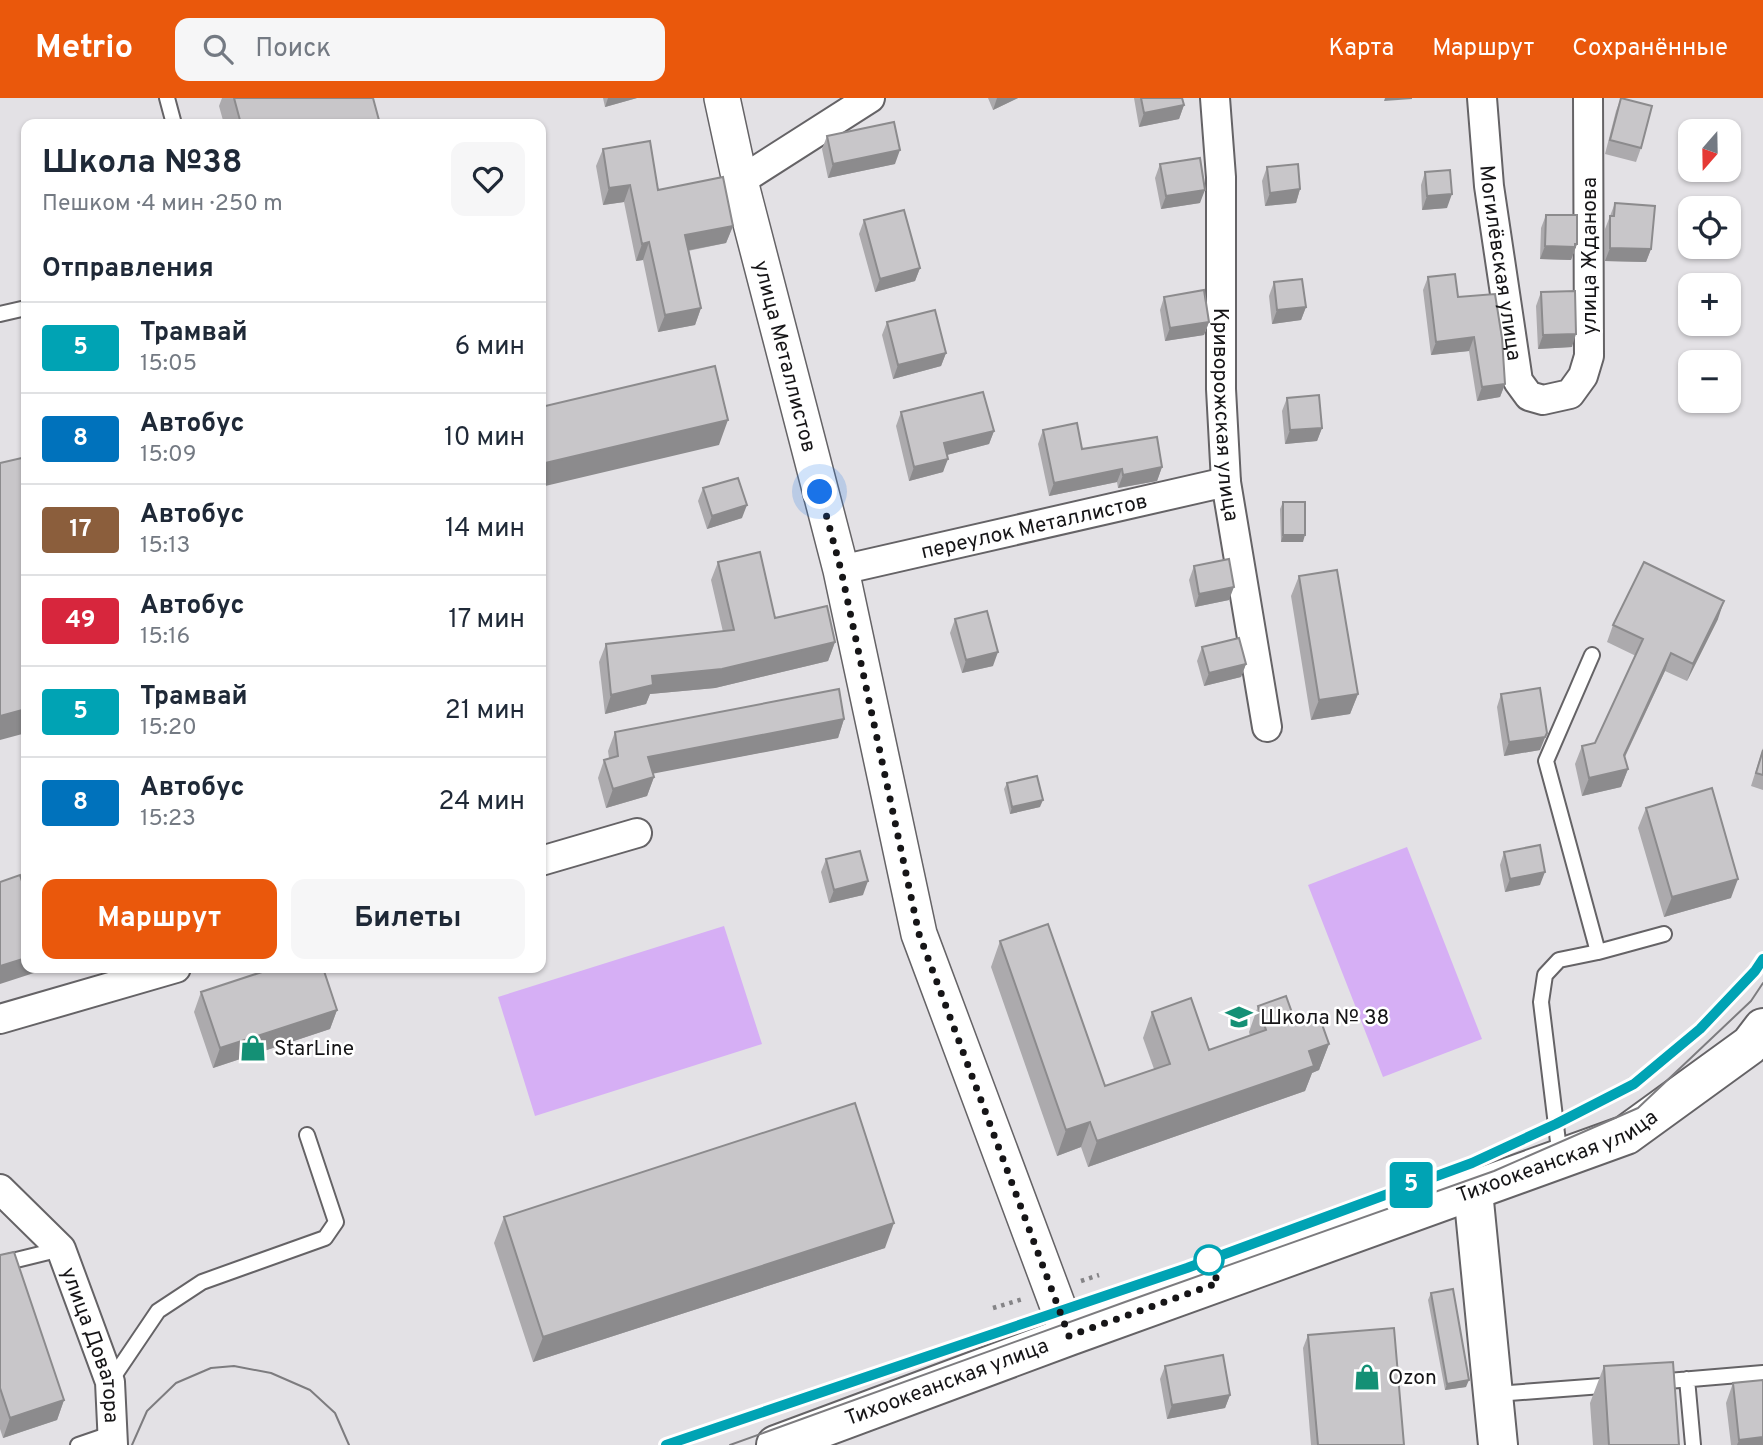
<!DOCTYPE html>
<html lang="ru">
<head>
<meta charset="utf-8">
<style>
  body { margin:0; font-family:Overpass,sans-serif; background:#f6f6f7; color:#1f2937; height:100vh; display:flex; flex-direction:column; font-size:26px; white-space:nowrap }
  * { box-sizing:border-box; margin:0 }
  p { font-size:23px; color:#747a83 }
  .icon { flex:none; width:38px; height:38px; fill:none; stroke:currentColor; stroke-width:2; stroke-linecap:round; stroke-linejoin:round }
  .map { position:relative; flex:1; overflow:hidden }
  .panel { position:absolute; left:21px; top:21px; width:525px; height:854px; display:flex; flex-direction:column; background:#fff; border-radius:14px; box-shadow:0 2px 5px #0004 }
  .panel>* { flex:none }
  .badge { padding:0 14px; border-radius:5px; font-size:24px; line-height:46px }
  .needle { width:46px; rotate:200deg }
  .fabs { position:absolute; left:1678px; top:21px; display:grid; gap:14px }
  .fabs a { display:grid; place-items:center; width:63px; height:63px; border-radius:14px; background:#fff; box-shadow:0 2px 5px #0004; font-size:35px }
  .you { position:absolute; width:35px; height:35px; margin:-18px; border:5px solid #fff; border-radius:50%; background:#1a73e8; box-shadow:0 0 0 10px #1a73e833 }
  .map>.badge { position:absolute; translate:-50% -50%; box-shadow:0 0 0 4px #fff }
  h2 { padding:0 21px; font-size:26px; line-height:63px }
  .round { display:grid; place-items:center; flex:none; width:74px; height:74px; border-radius:14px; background:#f6f6f7 }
  .head { display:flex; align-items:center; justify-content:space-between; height:119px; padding:0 21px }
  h1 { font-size:33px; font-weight:700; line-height:52px }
  .primary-button { display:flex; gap:14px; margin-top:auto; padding:14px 21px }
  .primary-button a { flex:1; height:80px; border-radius:14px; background:#ea580c; color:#fff; font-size:28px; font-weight:700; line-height:80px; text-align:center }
  .primary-button a+a { background:#f6f6f7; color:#1f2937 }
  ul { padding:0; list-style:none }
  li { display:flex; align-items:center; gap:21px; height:91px; padding:0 21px; border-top:2px solid #e0e1e3 }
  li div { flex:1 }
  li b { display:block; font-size:26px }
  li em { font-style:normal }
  li .badge { min-width:77px; font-weight:700; text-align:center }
  header { display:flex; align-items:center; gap:42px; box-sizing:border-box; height:98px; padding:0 35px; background:#ea580c; color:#fff }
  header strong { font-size:33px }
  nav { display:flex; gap:38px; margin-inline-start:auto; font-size:24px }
  .search { width:490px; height:63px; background:#f6f6f7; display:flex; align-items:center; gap:18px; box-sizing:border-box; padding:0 24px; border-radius:14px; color:#747a83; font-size:26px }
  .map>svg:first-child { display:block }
  .green { fill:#d6aff5 }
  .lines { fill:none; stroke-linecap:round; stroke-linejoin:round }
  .service-casing { stroke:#656366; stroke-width:18 }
  .minor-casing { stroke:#656366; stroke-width:32 }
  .tertiary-casing { stroke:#656366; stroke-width:38 }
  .secondary-casing { stroke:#656366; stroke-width:42 }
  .path { stroke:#858487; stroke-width:4.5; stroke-dasharray:3.5 5; stroke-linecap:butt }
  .service { stroke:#fff; stroke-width:14 }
  .minor { stroke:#fff; stroke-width:28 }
  .tertiary { stroke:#fff; stroke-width:35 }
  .secondary { stroke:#fff; stroke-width:38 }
  .tram { stroke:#7d7c7f; stroke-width:2 }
  .wall { fill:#acaaad }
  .shaded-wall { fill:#8c8b8d }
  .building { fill:#c8c6c9; stroke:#8c8b8d; stroke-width:2 }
  .line-casing { stroke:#fff; stroke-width:16 }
  .line { stroke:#00a3b4; stroke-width:10 }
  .walk { stroke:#161517; stroke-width:7; stroke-dasharray:0 12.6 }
  .stop-dot { fill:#fff; stroke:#00a3b4; stroke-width:3.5 }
  .labels { text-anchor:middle; stroke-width:5; stroke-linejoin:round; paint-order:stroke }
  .street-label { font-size:21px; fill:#161517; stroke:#fff }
  .poi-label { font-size:21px; fill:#161517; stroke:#fff; text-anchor:start }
</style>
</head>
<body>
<header>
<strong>Metrio</strong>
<div class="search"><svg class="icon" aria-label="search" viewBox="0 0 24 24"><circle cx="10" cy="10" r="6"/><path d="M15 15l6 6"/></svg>Поиск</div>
<nav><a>Карта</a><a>Маршрут</a><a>Сохранённые</a></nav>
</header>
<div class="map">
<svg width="1763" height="1347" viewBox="0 0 1763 1347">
  <rect width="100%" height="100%" fill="#e3e1e5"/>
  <path class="green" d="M1407,749L1482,941L1383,979L1308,787Z
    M724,828L762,946L535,1018L498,899Z"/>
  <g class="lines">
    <g class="service-casing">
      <path id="service" d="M167,0L174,26
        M0,216L26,210
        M1592,557L1546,663L1598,854
        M1560,1060L1541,904L1545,877L1559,862L1598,854L1664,836
        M0,1166L61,1151
        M1687,1281L1693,1347
        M110,1284L158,1213L202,1184L325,1140L336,1124L307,1037
        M1656,1284L1763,1275
        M1496,1296L1615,1287
        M78,1347L113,1335"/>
    </g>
    <g class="minor-casing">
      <g id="minor">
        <path id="s1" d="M1215,0L1221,79V291L1226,384L1267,629"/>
        <path id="s2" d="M1482,0L1489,88L1518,283L1529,298L1543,302L1570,296L1583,278L1589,258L1588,0"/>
        <path d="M740,83L870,0"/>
        <path id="s3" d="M841,472L1226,384"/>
        <path d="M541,763L637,735"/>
        <path d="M0,921L176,870"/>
        <path id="s4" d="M0,1091L61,1151L110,1284L113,1347"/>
      </g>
    </g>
    <g class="tertiary-casing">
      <g id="tertiary">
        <path id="s5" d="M722,0L740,83L841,472L919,836L1069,1238"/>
      </g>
    </g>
    <g class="secondary-casing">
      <g id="secondary">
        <path d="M1473,1093L1498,1347"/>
        <path id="s6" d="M776,1347L1069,1238L1626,1037L1750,947L1763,930"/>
      </g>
    </g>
    <path class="path" d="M1081,1183L1099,1177
      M993,1210L1023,1201"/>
    <use href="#service" class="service"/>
    <use href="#minor" class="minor"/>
    <use href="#tertiary" class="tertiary"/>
    <use href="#secondary" class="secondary"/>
    <path class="tram" d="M132,1347L147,1313L176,1285L211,1270L234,1268L271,1275L310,1292L335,1315L349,1347
      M666,1347L1187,1170L1472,1065L1556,1026L1634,986L1700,931L1755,873L1763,861
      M730,1347L1125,1204L1494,1073L1638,1010L1751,903L1763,885"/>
  </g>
  <path class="wall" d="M222,0H373L380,26H224L219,8Z
    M603,0H637L605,9Z
    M988,0H1018L993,12Z
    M1134,0H1182L1184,7L1179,21L1139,29Z
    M1621,0L1641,50L1636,64L1605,56L1616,13Z
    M827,38L895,66L828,80L822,51Z
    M603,51L658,92L733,128L726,145L688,153L701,210L695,227L658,234L643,162L636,163L624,104L603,107L596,68Z
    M1160,66L1200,105L1161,111L1155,80Z
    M1267,69L1300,91L1296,105L1265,108L1262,83Z
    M1425,74L1447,110L1422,112L1421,87Z
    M1615,105L1651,151L1646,164L1605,163V131Z
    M1546,117L1577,146L1571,162L1540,161L1541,130Z
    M864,122L920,170L915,183L875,194L859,136Z
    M1428,179L1458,199L1505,286L1500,299L1477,303L1469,253L1431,257L1423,192Z
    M1274,184L1306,209L1301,222L1272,226L1269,198Z
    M1541,194L1572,249L1538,251L1536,208Z
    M1164,199L1209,224L1204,237L1165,243L1160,212Z
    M887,224L946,255L941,268L893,281L882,237Z
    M1287,300L1322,330L1317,343L1285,346L1282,313Z
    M901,314L994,333L989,346L947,357L943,374L909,383L896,328Z
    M1043,332L1082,351L1162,369L1157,383L1118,390L1117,384L1049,398L1038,346Z
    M703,390L742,420L707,431L698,403Z
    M1283,404L1303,444H1281L1280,411Z
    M718,464L775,520L835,544L828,563L715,590L650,596L646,606L605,616L599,564L606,546L723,534L711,482Z
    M1194,468L1229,502L1195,509L1189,482Z
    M1299,478L1358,596L1350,616L1311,622L1291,498Z
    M955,521L993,568L962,575L950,535Z
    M1718,521L1687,583L1665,573L1625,659L1628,671L1621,689L1582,698L1575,666L1582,648L1595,645L1636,558L1607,544L1613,527Z
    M1202,549L1246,566L1241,579L1204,588L1197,563Z
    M1501,596L1540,652L1504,658L1497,609Z
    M844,621L838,640L652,675L654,679L647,698L606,710L598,680L604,662L609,660L608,653L615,634Z
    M1763,650V692L1751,688Z
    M1007,685L1040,709L1010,716L1004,691Z
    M1646,710L1731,800L1664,819L1638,730Z
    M1504,754L1540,787L1505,794L1500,767Z
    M826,761L863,797L829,805L821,774Z
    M1000,843L1105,988L1154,971L1143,940L1152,914L1209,952L1250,938L1249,934L1258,908L1295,923L1329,946L1319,972L1312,975L1305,993L1088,1069L1081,1049L1057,1058L991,869Z
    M201,894L337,912L330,931L213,970L194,914Z
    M504,1119L885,1150L533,1264L494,1145Z
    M0,1157L64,1302L57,1322L3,1340L0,1331Z
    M1431,1195L1466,1289L1445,1292L1428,1202Z
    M1308,1237L1404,1347H1311L1303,1250Z
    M1165,1268L1230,1297L1225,1310L1167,1321L1160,1281Z
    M1604,1268L1679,1347H1593L1590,1305Z
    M1733,1285L1763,1347H1731L1726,1305Z"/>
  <path class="shaded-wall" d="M608,0H637L605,9Z
    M997,0H1018L993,12Z
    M1385,0H1412V1L1384,3Z
    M1184,7L1179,21L1139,29L1144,15Z
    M900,52L895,66L828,80L833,66Z
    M630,87L624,104L603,107L609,90Z
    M1300,91L1296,105L1265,108L1270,95Z
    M1205,92L1200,105L1161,111L1166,98Z
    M1452,96L1447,110L1422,112L1427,98Z
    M733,128L726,145L679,154L685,137Z
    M649,144L643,162L636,163L642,146Z
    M1577,146L1571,162L1540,161L1545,148Z
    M1610,150L1651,151L1646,164L1605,163Z
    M920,170L915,183L875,194L880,181Z
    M1306,209L1301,222L1272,226L1277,212Z
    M701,210L695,227L658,234L665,217Z
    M1209,224L1204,237L1165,243L1170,230Z
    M1576,236L1572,249L1538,251L1543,237Z
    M1474,239L1469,253L1431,257L1436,244Z
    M946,255L941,268L893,281L898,267Z
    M1505,286L1500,299L1477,303L1482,289Z
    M728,322L719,347L541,389V366Z
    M1322,330L1317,343L1285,346L1290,332Z
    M994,333L989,346L939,359L944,345Z
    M948,361L943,374L909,383L914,369Z
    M1162,369L1157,383L1118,390L1123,377Z
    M1122,371L1117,384L1049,398L1054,385Z
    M747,407L742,420L707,431L712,418Z
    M1283,437H1305L1303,444H1281Z
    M1234,489L1229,502L1195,509L1199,496Z
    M1724,503L1718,521L1687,583L1693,566Z
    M835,544L828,563L715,590L650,596L646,606L605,616L611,597L652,578Z
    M998,554L993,568L962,575L966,562Z
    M1671,555L1665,573L1618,673L1628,671L1621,689L1582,698L1589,680L1624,657Z
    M1246,566L1241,579L1204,588L1209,575Z
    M1358,596L1350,616L1311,622L1319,602Z
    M26,611V635L0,642V618Z
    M844,621L838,640L641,678L648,659Z
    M1547,635L1540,652L1504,658L1509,644Z
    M654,679L647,698L606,710L613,691Z
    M1043,702L1040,709L1010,716L1012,709Z
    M1545,774L1540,787L1505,794L1510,781Z
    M1738,781L1731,800L1664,819L1672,799Z
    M868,783L863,797L829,805L834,792Z
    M26,860V870H39L37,874L0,886V868Z
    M337,912L330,931L213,970L220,950Z
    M1329,946L1319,972L1312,975L1305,993L1088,1069L1097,1043L1309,953Z
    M1090,1024L1081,1049L1057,1058L1066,1032Z
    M894,1125L885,1150L533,1264L543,1239Z
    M1469,1282L1466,1289L1445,1292L1447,1286Z
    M1230,1297L1225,1310L1167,1321L1172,1307Z
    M64,1302L57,1322L3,1340L10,1320Z
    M1763,1339V1347H1737L1739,1342Z"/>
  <path class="building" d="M234,0H373L380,26H241Z
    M1141,0H1182L1184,7L1144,15Z
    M1621,0L1652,8L1641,50L1610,42Z
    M894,24L900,52L833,66L827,38Z
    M650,43L658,92L723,79L733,128L685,137L701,210L665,217L649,144L642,146L630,87L609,90L603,51Z
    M1200,60L1205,92L1166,98L1160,66Z
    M1298,66L1300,91L1270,95L1267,69Z
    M1450,72L1452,96L1427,98L1425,74Z
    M1615,105L1655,108L1651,151L1610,150V118H1614Z
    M904,112L920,170L880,181L864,122Z
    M1546,117H1577V146H1575V149L1545,148Z
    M1455,176L1458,199L1495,196L1502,240L1505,286L1482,289L1474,239L1436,244L1428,179Z
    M1302,181L1306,209L1277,212L1274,184Z
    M1204,192L1209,224L1170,230L1164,199Z
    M1575,193L1576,236L1543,237L1541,194Z
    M935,212L946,255L898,267L887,224Z
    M715,268L728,322L541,366V309Z
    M983,294L994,333L944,345L948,361L914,369L901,314Z
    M1319,297L1322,330L1290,332L1287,300Z
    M1077,325L1082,351L1157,339L1162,369L1123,377L1122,371L1054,385L1043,332Z
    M26,359V611L0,618V365Z
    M738,380L747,407L712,418L703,390Z
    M1283,404H1305V437H1283Z
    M760,454L775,520L827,508L835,544L722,571L652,578L653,587L611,597L606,546L734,532L718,464Z
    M1229,461L1234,489L1199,496L1194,468Z
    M1644,464L1724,503L1693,566L1671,555L1624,657L1628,671L1589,680L1582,648L1595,645L1643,541L1613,527Z
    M1337,472L1358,596L1319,602L1299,478Z
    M987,513L998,554L966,562L955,521Z
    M1239,540L1246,566L1209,575L1202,549Z
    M1540,590L1547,635L1545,639L1509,644L1501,596Z
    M839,591L844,621L648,659L654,679L613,691L604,662L618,658L615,634Z
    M1763,652V677L1756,675Z
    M1037,678L1043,702L1012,709L1007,685Z
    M1712,690L1738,781L1672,799L1646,710Z
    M1540,747L1545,774L1510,781L1504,754Z
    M860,753L868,783L834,792L826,761Z
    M20,777L26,796V860L0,868V784Z
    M1048,826L1105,988L1170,966L1152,914L1191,900L1209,952L1266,932L1258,908L1286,898L1295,923L1318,915L1329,946L1309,953L1314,968L1097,1043L1090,1024L1066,1032L1000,843Z
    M274,870H323L337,912L220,950L201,894Z
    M855,1005L894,1125L543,1239L504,1119Z
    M14,1154L64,1302L10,1320L0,1290V1157Z
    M1453,1191L1469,1282L1447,1286L1431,1195Z
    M1394,1230L1404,1347H1318L1308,1237Z
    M1223,1257L1230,1297L1172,1307L1165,1268Z
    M1673,1264L1679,1347H1609L1604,1268Z
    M1763,1282V1339L1739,1342L1733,1285Z"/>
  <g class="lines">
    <g class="line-casing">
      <path id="line" d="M666,1347L1187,1170L1472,1065L1556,1026L1634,986L1700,931L1755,873L1763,861"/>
    </g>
    <use href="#line" class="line"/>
    <path class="walk" d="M820,394L841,472L919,836L1069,1238L1218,1185L1209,1162"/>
  </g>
  <defs>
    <g id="school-bare" transform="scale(2.1)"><path d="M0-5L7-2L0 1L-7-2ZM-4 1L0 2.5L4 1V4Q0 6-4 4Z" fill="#149075" stroke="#fff" stroke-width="2.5" paint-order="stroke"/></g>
    <g id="shop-bare" transform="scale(2.1)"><path d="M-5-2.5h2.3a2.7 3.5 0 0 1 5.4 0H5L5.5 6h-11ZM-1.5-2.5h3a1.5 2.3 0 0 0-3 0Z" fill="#149075" stroke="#fff" stroke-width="2.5" paint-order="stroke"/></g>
  </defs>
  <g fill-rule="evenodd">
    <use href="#school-bare" x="1239" y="919"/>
    <use href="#shop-bare" x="253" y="950"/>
    <use href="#shop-bare" x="1367" y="1279"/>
  </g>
  <circle class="stop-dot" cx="1209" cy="1162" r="14"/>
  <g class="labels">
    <g class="street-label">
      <text transform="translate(1589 158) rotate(-90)" y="7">улица Жданова</text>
      <text dy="7" stroke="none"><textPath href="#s2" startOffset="166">Могилёвская улица</textPath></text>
      <text dy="7" stroke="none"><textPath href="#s5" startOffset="266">улица Металлистов</textPath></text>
      <text dy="7" stroke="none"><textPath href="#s1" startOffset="317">Криворожская улица</textPath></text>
      <text dy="7" stroke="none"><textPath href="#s3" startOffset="198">переулок Металлистов</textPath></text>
      <text dy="7" stroke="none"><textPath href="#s6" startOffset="833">Тихоокеанская улица</textPath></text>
      <text dy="7" stroke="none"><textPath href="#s4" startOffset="187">улица Доватора</textPath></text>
      <text dy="7" stroke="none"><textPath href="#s6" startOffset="182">Тихоокеанская улица</textPath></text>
    </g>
    <g class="poi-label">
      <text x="1260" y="926">Школа № 38</text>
      <text x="274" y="957">StarLine</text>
      <text x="1388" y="1286">Ozon</text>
    </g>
  </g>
</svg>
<div class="fabs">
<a><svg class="needle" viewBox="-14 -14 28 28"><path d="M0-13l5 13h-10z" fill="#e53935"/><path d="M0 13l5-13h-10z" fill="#747a83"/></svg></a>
<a><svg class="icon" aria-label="locate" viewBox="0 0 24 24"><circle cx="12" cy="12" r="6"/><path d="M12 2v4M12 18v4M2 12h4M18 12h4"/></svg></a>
<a>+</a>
<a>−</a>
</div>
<div class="you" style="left:820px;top:394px"></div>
<b class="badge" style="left:1411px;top:1087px;background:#00a3b4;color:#fff">5</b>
<section class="panel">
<div class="head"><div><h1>Школа №38</h1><p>Пешком · 4 мин · 250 m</p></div><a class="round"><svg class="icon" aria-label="heart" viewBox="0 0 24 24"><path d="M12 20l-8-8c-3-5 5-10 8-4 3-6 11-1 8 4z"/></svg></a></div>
<h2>Отправления</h2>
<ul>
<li><span class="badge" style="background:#00a3b4;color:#fff">5</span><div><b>Трамвай</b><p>15:05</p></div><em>6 мин</em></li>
<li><span class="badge" style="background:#0072bc;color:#fff">8</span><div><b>Автобус</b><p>15:09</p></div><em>10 мин</em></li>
<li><span class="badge" style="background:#8b5e3c;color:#fff">17</span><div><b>Автобус</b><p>15:13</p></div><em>14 мин</em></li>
<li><span class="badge" style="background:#d7263d;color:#fff">49</span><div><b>Автобус</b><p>15:16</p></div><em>17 мин</em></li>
<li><span class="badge" style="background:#00a3b4;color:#fff">5</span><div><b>Трамвай</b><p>15:20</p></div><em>21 мин</em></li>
<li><span class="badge" style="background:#0072bc;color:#fff">8</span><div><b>Автобус</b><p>15:23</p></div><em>24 мин</em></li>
</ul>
<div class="primary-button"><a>Маршрут</a><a>Билеты</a></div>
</section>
</div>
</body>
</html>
